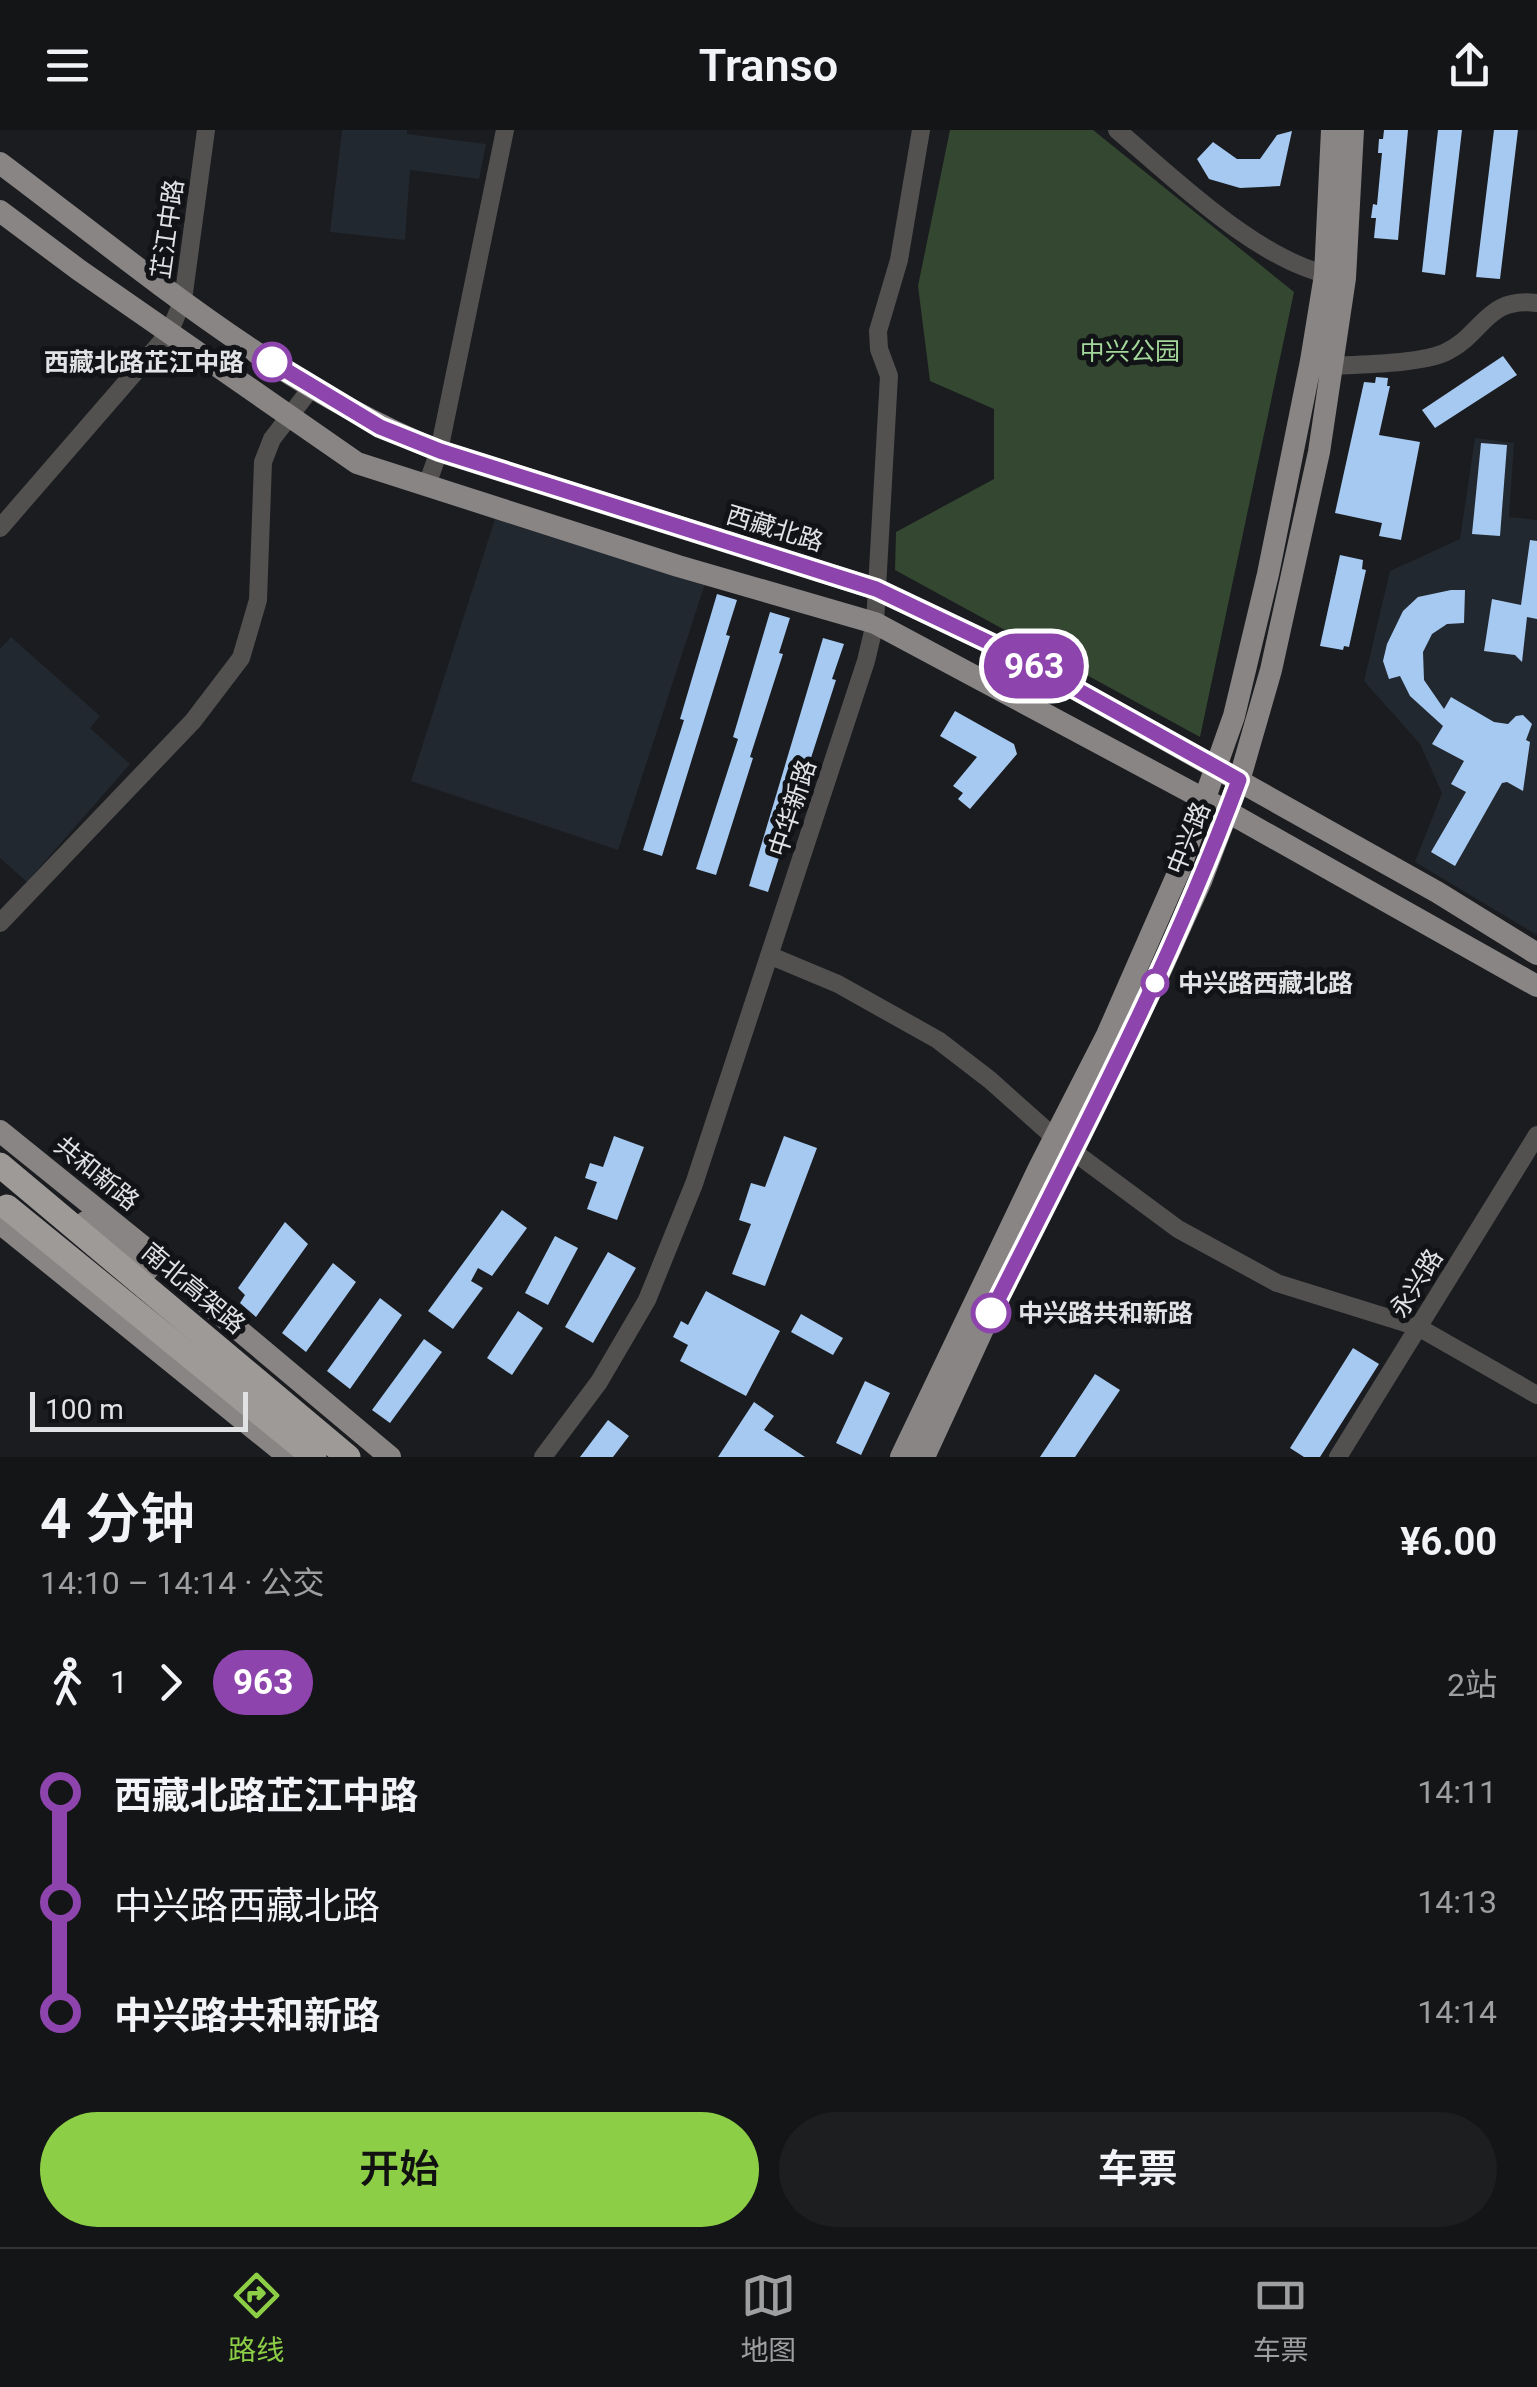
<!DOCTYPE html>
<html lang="zh">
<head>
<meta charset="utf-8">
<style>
  body { margin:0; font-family:Roboto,"Noto Sans SC",sans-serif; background:#1d1e20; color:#f1f3f6; height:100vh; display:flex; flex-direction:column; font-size:38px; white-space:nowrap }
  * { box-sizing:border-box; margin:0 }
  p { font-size:32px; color:#9d9fa1 }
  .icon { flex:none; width:55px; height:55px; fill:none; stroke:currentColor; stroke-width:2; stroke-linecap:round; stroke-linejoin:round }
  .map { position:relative; height:1327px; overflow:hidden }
  .panel { display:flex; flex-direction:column; background:#141517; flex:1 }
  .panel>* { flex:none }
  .badge { padding:0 20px; border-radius:32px; font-size:35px; line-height:65px }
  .scale { position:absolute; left:30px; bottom:25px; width:218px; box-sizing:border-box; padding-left:10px; border:5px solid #e1e2e4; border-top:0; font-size:28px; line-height:35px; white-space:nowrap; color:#e1e2e4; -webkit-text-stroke:8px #111316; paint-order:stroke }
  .map>.badge { position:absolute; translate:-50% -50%; box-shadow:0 0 0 5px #fff }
  .legs { display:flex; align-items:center; gap:15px; height:110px; padding:0 40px; font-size:32px }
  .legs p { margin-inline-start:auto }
  .summary { display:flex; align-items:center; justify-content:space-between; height:170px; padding:0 40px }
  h1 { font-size:55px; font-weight:600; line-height:75px }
  .primary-button { display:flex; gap:20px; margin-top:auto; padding:20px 40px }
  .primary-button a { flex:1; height:115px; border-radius:60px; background:#8cce45; color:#111; font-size:40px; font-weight:600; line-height:115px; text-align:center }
  .primary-button a+a { background:#1d1e20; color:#f1f3f6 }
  ul { padding:0 40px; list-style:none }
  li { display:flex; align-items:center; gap:35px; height:110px; font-size:38px }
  li i { display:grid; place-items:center; width:15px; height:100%; margin:0 12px; background:currentColor }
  li i::after { content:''; width:25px; height:25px; margin:-12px; border:8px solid; border-radius:50%; background:#141517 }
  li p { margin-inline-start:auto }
  li:first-child i { background:linear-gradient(#0000 50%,currentColor 0) }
  li:last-child i { background:linear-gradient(currentColor 50%,#0000 0) }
  header { display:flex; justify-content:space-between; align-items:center; height:130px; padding:0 40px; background:#141517; font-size:45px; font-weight:600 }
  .tab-bar { display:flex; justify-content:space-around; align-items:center; height:140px; border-top:2px solid #333436; background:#141517; font-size:28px; color:#9d9fa1 }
  .tab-bar a { display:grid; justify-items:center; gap:5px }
  .tab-bar .selected { color:#8cce45 }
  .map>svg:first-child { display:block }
  .built { fill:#22282f }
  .green { fill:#344731 }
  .building { fill:#a6c9f2 }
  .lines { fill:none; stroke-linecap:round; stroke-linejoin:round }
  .minor { stroke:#525150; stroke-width:18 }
  .major { stroke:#898584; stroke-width:22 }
  .highway { stroke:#9e9a98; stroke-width:25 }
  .highway-bridge { stroke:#9e9a98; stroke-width:25 }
  .line-1-casing { stroke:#fff; stroke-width:22 }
  .line-1 { stroke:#8e44ad; stroke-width:15 }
  .stop-1-dot { fill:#fff; stroke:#8e44ad; stroke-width:5 }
  .labels { text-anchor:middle; stroke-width:10; stroke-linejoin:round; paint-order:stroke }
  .street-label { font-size:25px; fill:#e1e2e4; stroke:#111316 }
  .park-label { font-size:25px; fill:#a3d79b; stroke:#111316 }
  .stop-label { font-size:25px; font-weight:bold; fill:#e1e2e4; stroke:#111316; text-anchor:start }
</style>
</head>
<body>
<header><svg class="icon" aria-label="menu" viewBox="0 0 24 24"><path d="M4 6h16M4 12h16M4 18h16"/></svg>Transo<svg class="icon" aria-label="share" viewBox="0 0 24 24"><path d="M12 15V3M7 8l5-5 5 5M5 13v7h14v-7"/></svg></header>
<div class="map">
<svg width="1537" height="1327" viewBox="0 0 1537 1327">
  <rect width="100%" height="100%" fill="#1a1c1f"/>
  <path class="built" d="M342,0H407V4L486,14L479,49L410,40L405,110L330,102Z
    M1475,308L1514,313L1509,387L1537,390V805L1415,732L1442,663L1420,614L1364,551L1390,441L1460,409Z
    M495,389L705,454L618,720L411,651Z
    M11,507L100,586L90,598L130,634L27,752L0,728V519Z"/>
  <path class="green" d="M950,0H1093L1294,162L1200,607L895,440L896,402L994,349V279L930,251L918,156Z"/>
  <path class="building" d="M1384,0H1408L1398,110L1374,108L1376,88H1371L1373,74L1377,75L1382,23H1378L1379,9H1383Z
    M1438,0H1462L1445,145L1422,142Z
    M1494,0H1518L1500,149L1476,147Z
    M1292,1L1280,56L1240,58L1209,49L1197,29L1213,12L1237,29H1260L1277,5Z
    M1503,226L1517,245L1435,298L1422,280Z
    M1376,247L1388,248L1387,256H1390L1379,305L1420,312L1401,410L1379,406L1382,393L1335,383L1364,252L1375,253Z
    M1481,313L1507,315L1500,406L1472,404Z
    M1530,410L1537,411V489L1527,487L1522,532L1515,525L1484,521L1492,469L1521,475Z
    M1340,425L1363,430L1362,439L1366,440L1349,517L1344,516L1343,520L1320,516Z
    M1451,460H1465L1464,493L1447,494L1432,504L1423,522L1424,550L1444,579L1451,567L1494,592L1508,594L1516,586L1523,585L1532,594L1526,610L1530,612L1523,661L1507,652L1502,653L1455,736L1431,722L1466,662L1451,654L1464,631L1432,614L1443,596L1410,566L1400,546L1389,549L1383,531L1387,514L1403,481L1418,467Z
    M717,464L737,470L726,505L730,506L662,726L643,720L684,590L680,589Z
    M770,482L790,488L779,523L783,524L750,627L753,628L716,745L696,739L738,609L733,607Z
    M823,508L844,514L832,549L836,550L768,762L749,756Z
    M955,581L1014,614L1017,624L970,679L958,669L963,663L953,656L977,627L940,606Z
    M614,1006L644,1017L617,1090L587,1079L597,1052L585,1048L590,1033L603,1037Z
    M784,1006L817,1018L765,1156L732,1144L751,1094L739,1090L751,1053L765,1057Z
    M502,1080L527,1098L492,1146L478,1138L471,1151L483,1158L453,1199L428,1181Z
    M285,1092L308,1114L256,1187L240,1173L245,1165L238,1158Z
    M555,1106L578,1118L548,1175L525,1163Z
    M608,1122L636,1138L593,1213L565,1197Z
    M333,1133L356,1152L306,1222L282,1203Z
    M706,1161L780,1201L746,1266L680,1231L688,1215L673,1207L681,1191L688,1195Z
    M380,1168L402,1185L350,1259L327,1241Z
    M518,1181L543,1198L512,1245L487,1228Z
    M801,1184L843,1208L833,1225L791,1202Z
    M424,1209L442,1222L390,1293L372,1280Z
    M1353,1218L1379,1234L1320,1327H1304L1290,1318Z
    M1095,1244L1120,1260L1075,1327H1040Z
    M865,1251L890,1263L861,1325L836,1313Z
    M754,1272L774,1286L764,1300L805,1327H718Z
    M608,1290L629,1306L613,1327H580Z"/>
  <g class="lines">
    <path class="minor" d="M1117,0C1174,48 1261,134 1335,146
      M1333,236C1362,234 1418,234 1444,223C1483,206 1485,166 1537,173
      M427,355L439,321L505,0
      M0,398L169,203L183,170L206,0
      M0,793L193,591L241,528L258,470L263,332L272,309L312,257
      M771,826L838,854L938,910L990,950L1055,1008L1178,1099L1277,1153L1418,1197L1537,1265
      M543,1327L599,1252L647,1170L694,1054L866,531L875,493L889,246L879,219L878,201L899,130L921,0
      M1338,1327L1537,1005"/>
    <path class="major" d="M0,33C139,137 277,256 439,321L876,459L1011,523L1437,762L1537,824
      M0,81L79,140L357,333L678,436L875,493L1228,682L1537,856
      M0,1001L182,1148L203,1170L390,1327
      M86,1092L148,1139
      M0,1093L289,1327
      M901,1327L1039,1038L1107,905L1179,741L1234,586L1268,444L1311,231L1325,145L1332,0
      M924,1327L990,1184L1154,855L1201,751L1239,651L1271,540L1319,322L1345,148L1353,0"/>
    <path class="highway" d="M0,1035L348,1327"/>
    <path class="highway-bridge" d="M7,1077L314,1327"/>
  </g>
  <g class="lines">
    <g class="line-1-casing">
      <path id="line-1" d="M272,232L380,297L440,321L876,459L1011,523L1239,650C1171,835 1079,1008 991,1183"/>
    </g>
    <use href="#line-1" class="line-1"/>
  </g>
  <g class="stop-1-dot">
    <circle cx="272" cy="232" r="18"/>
    <circle cx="1155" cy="853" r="12"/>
    <circle cx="991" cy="1183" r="18"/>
  </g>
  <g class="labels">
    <g class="street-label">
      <text transform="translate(167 99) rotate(-82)" y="9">芷江中路</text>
      <text transform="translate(775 398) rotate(17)" y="9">西藏北路</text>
      <text transform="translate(792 678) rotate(-72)" y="9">中华新路</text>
      <text transform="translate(1188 708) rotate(-68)" y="9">中兴路</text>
      <text transform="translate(97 1043) rotate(39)" y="9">共和新路</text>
      <text transform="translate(1416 1153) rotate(-58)" y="9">永兴路</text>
      <text transform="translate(194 1158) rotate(40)" y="9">南北高架路</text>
    </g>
    <g class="park-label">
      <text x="1130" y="230">中兴公园</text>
    </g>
    <g class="stop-label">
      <text x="244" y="241" text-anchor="end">西藏北路芷江中路</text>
      <text x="1178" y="862">中兴路西藏北路</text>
      <text x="1018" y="1192">中兴路共和新路</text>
    </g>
  </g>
</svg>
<div class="scale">100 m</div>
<b class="badge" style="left:1034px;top:536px;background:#8e44ad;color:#fff">963</b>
</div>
<section class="panel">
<div class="summary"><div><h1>4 分钟</h1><p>14:10 – 14:14 · 公交</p></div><b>¥6.00</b></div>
<div class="legs"><svg class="icon" aria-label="walk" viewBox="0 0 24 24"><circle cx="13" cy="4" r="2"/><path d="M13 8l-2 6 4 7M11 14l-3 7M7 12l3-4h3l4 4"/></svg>1<svg class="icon" aria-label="forward" viewBox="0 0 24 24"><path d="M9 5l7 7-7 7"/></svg><b class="badge" style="background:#8e44ad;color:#fff">963</b><p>2站</p></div>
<ul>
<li><i style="color:#8e44ad"></i><b>西藏北路芷江中路</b><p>14:11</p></li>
<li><i style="color:#8e44ad"></i><span>中兴路西藏北路</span><p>14:13</p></li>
<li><i style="color:#8e44ad"></i><b>中兴路共和新路</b><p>14:14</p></li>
</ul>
<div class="primary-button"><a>开始</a><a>车票</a></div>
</section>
<nav class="tab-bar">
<a class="selected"><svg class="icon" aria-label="directions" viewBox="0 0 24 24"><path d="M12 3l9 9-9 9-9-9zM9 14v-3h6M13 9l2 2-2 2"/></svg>路线</a>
<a><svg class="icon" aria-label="map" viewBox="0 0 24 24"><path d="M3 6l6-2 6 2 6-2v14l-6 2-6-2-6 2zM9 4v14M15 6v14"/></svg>地图</a>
<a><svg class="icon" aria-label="tickets" viewBox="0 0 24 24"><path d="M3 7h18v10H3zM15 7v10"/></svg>车票</a>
</nav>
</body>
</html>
